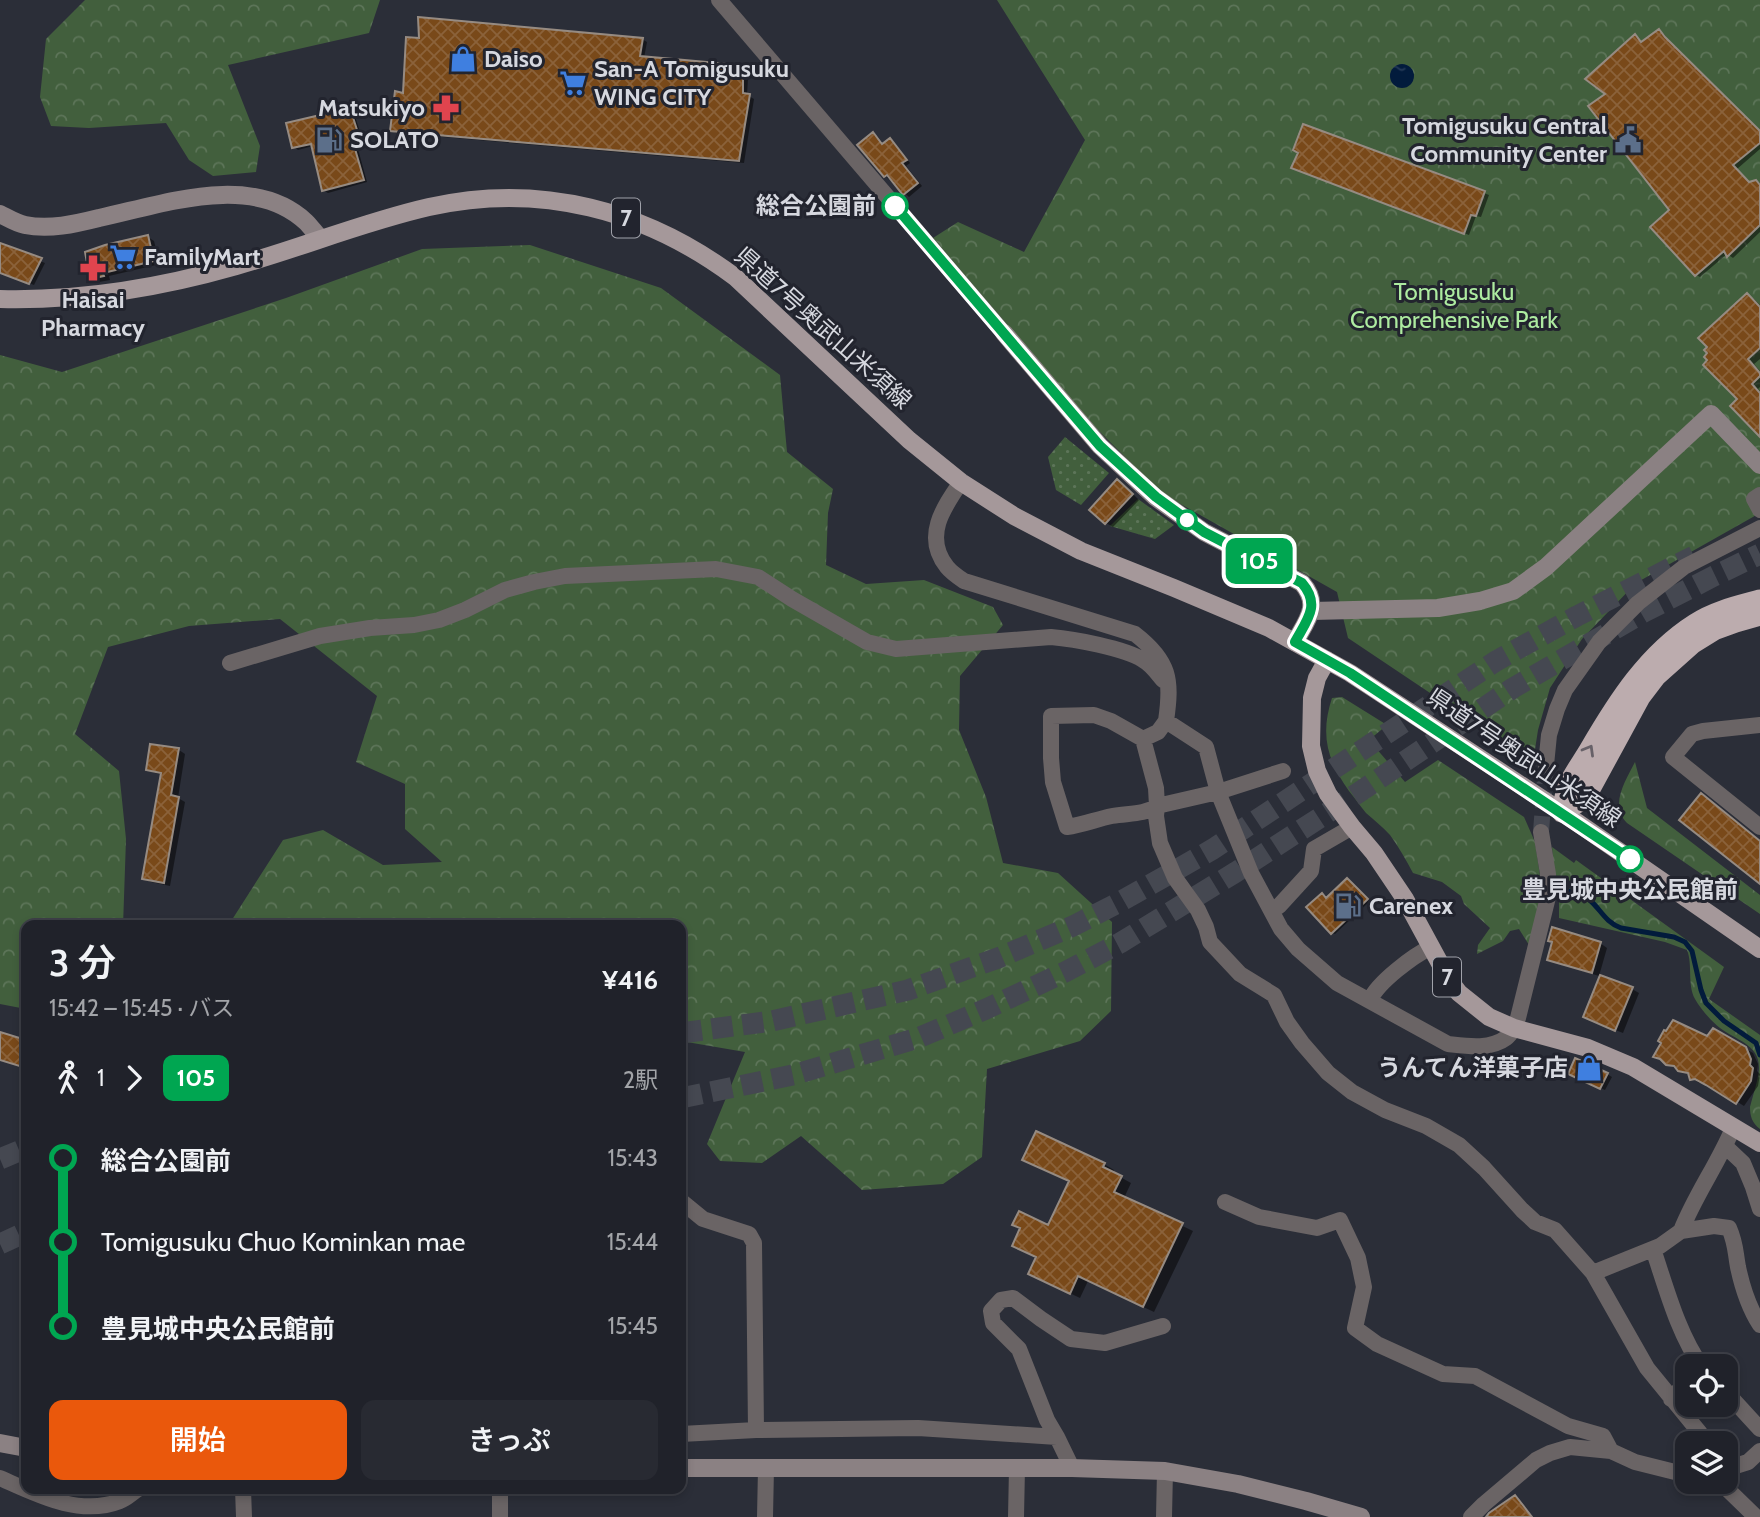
<!DOCTYPE html>
<html lang="ja">
<head>
<meta charset="utf-8">
<style>
  body { margin:0; font-family:Cabin,"Noto Sans JP",sans-serif; background:#282a32; color:#f1f3f6; height:100vh; display:flex; flex-direction:column; font-size:26px; white-space:nowrap }
  * { box-sizing:border-box; margin:0 }
  p { font-size:23px; color:#a2a4a8 }
  .icon { flex:none; width:38px; height:38px; fill:none; stroke:currentColor; stroke-width:2; stroke-linecap:round; stroke-linejoin:round }
  .map { position:relative; flex:1; overflow:hidden }
  .side { position:absolute; left:21px; top:920px; width:665px; height:574px; display:flex; flex-direction:column; background:#20222a; border-radius:14px; box-shadow:0 4px 10px #0003,0 0 0 2px #3d3f47 }
  .side>* { flex:none }
  .badge { padding:0 14px; border-radius:10px; font-size:24px; line-height:46px }
  .buttons { position:absolute; left:1675px; top:1354px; display:grid; gap:14px }
  .buttons a { display:grid; place-items:center; width:63px; height:63px; border-radius:14px; background:#20222a; box-shadow:0 4px 10px #0003,0 0 0 2px #3d3f47; font-size:35px }
  .map>.badge { position:absolute; translate:-50% -50%; box-shadow:0 0 0 4px #fff }
  .legs { display:flex; align-items:center; gap:10px; height:77px; padding:0 28px; font-size:23px }
  .legs p { margin-inline-start:auto }
  .headline { display:flex; align-items:center; justify-content:space-between; height:119px; padding:0 28px }
  h1 { font-size:38px; font-weight:600; line-height:52px }
  .button { display:flex; gap:14px; margin-top:auto; padding:14px 28px }
  .button a { flex:1; height:80px; border-radius:14px; background:#ea580c; color:#fff; font-size:28px; font-weight:600; line-height:80px; text-align:center }
  .button a+a { background:#282a32; color:#f1f3f6 }
  ul { padding:0 28px; list-style:none }
  li { display:flex; align-items:center; gap:24px; height:84px; font-size:26px }
  li i { display:grid; place-items:center; width:10px; height:100%; margin:0 9px; background:currentColor }
  li i::after { content:''; width:18px; height:18px; margin:-9px; border:5px solid; border-radius:50%; background:#20222a }
  li p { margin-inline-start:auto }
  li:first-child i { background:linear-gradient(#0000 50%,currentColor 0) }
  li:last-child i { background:linear-gradient(currentColor 50%,#0000 0) }
  .map>svg:first-child { display:block }
  .forest { fill:url(#forest-crowns) }
  .garden { fill:url(#garden-dots) }
  .water { fill:url(#water-ripples) }
  .shadow { fill:#0007 }
  .lines { fill:none; stroke-linecap:round; stroke-linejoin:round }
  .stream { stroke:#021b3c; stroke-width:5 }
  .building { fill:url(#building-cross-hatch); stroke:#968b82; stroke-width:2 }
  .street-tunnel { stroke:#454851; stroke-width:16; stroke-dasharray:16 8; stroke-linecap:butt }
  .highway-tunnel { stroke:#454851; stroke-width:21; stroke-dasharray:21 10; stroke-linecap:butt }
  .street { stroke:#6a6465; stroke-width:16 }
  .secondary { stroke:#8b8183; stroke-width:18 }
  .primary { stroke:#a5989a; stroke-width:18 }
  .highway { stroke:#bcacae; stroke-width:21 }
  .oneway { stroke:#676168 }
  .line-1-casing { stroke:#fff; stroke-width:16 }
  .line-1 { stroke:#00a651; stroke-width:10 }
  .stop-1-dot { fill:#fff; stroke:#00a651; stroke-width:3.5 }
  .labels { text-anchor:middle; stroke-width:6; stroke-linejoin:round; paint-order:stroke }
  .shield { fill:#22242e; stroke:#a0a2aa; stroke-width:2 }
  .shield-label { font-size:23px; font-weight:bold; fill:#d6d8df }
  .poi-label { font-size:24px; font-weight:bold; fill:#d6d8df; stroke:#22242e; text-anchor:start }
  .stop-label { font-size:24px; font-weight:bold; fill:#d6d8df; stroke:#22242e; text-anchor:end }
  .park-label { font-size:24px; fill:#adeba0; stroke:#22242e }
  .street-label { font-size:24px; fill:#d6d8df; stroke:#22242e }
</style>
</head>
<body>
<div class="map">
<svg width="1760" height="1517" viewBox="0 0 1760 1517">
  <defs>
    <pattern id="forest-crowns" width="20" height="18" patternUnits="userSpaceOnUse" patternTransform="scale(1.75)"><rect width="20" height="18" fill="#425f3d"/><path d="M2 6a3 3 0 1 1 6 0M12 15a3 3 0 1 1 6 0" fill="none" stroke="#5d7559"/></pattern>
    <pattern id="garden-dots" width="8" height="8" patternUnits="userSpaceOnUse" patternTransform="scale(1.75)"><rect width="8" height="8" fill="#425f3d"/><path d="M2 2h.1M6 6h.1" fill="none" stroke="#5d7559" stroke-width="1.8" stroke-linecap="round"/></pattern>
    <pattern id="water-ripples" width="26" height="14" patternUnits="userSpaceOnUse" patternTransform="scale(1.75)"><rect width="26" height="14" fill="#021b3c"/><path d="M2 4q2-2 4 0t4 0M15 11q2-2 4 0t4 0" fill="none" stroke="#263b58"/></pattern>
    <pattern id="building-cross-hatch" width="8" height="8" patternUnits="userSpaceOnUse" patternTransform="scale(1.75)"><rect width="8" height="8" fill="#794919"/><path d="M0 0l8 8M0 8l8-8" fill="none" stroke="#8b623a"/></pattern>
  </defs>
  <rect width="100%" height="100%" fill="#2b2e38"/>
  <path class="forest" d="M85,0H380L369,33L228,65L260,146L256,172L213,176L189,160L166,123L89,128L51,126L40,97L46,39Z
    M997,0H1760V513L1636,583L1582,639L1550,688L1538,730L1533,762L1348,638L1337,592L1161,493L1082,414L933,238L958,222L1024,252L1085,140Z
    M530,245L661,288L780,375L787,452L833,489L828,513L826,565L866,584L924,580L993,607L1003,625L960,676L959,730L986,797L1003,863L1058,873L1112,922L1111,1011L1080,1041L987,1069L982,1157L943,1184L862,1190L801,1136L762,1163L720,1161L707,1144L745,1052L681,1041V926H496L480,924L479,926H228L283,840L323,830L383,865L442,862L405,829V784L356,762L377,696L280,619L189,626L108,647L75,734L119,771L126,839L123,926H26V1009L0,1004V355L62,372L286,298L422,249Z
    M1342,697L1387,725L1369,740L1405,782L1438,760L1524,817L1535,842L1541,882L1537,912L1529,945L1519,929L1510,931L1503,941L1477,954L1478,945L1490,928L1464,904L1461,896L1442,882L1413,873C1406,860 1399,847 1390,835C1383,827 1374,820 1366,813C1360,806 1355,798 1349,791C1327,760 1320,735 1332,698Z
    M1635,762L1647,808L1760,895V914L1627,823C1609,805 1626,780 1635,762Z
    M1552,847L1574,863L1576,860L1724,967L1709,999L1760,1035V1129C1752,1123 1750,1116 1750,1107C1753,1095 1758,1081 1759,1069C1760,1044 1735,1040 1720,1028C1711,1021 1700,1008 1695,999C1687,984 1693,965 1687,950L1665,942L1559,918V886L1554,875Z"/>
  <path class="garden" d="M1065,437L1109,473L1081,505L1056,490L1048,457Z
    M1138,499L1174,525L1155,539L1110,526Z"/>
  <path class="water" d="M1390 76a12 12 0 1 1 24 0a12 12 0 1 1-24 0Z"/>
  <path class="shadow" d="M1659,31L1664,34L1669,42L1760,131V149L1737,169L1750,183L1755,182L1760,185V232L1733,258L1727,254L1700,277L1696,275L1671,210L1608,94L1635,36L1643,43Z
    M642,39L647,42L644,58L740,69L745,72L748,79L747,95L754,99L744,163L396,133L391,130L405,95Z
    M350,110L354,113L361,135L355,138L367,182L328,193L323,190L313,146L298,150L294,147Z
    M874,134L878,137L884,145L890,141L895,143L910,163L906,166L922,186L909,197L885,176Z
    M1298,170L1484,193L1489,195L1481,217L1476,216L1469,235Z
    M148,237L154,241L160,264L109,276L110,280L99,282L92,278Z
    M0,245L45,263L34,285L0,272Z
    M1747,295L1754,299L1760,305V359L1754,364L1760,371V387L1758,389L1760,391V434L1740,399Z
    M1117,481L1125,486L1139,500L1113,527L1106,523Z
    M152,746L179,750L185,754L178,798L185,802L170,886L151,882L144,879L163,775L155,773L148,770Z
    M1350,881L1370,901L1335,934L1332,933L1322,895L1328,899Z
    M1600,943L1607,948L1599,976L1557,963L1549,959Z
    M1632,989L1639,993L1623,1033L1592,1021Z
    M1713,1030L1753,1053L1758,1064L1757,1071L1760,1074L1758,1086L1744,1106L1712,1086L1704,1082L1699,1083L1692,1078L1690,1075L1655,1056L1708,1038Z
    M1607,1074L1612,1077L1605,1090L1574,1076Z
    M1104,1164L1114,1170L1113,1173L1131,1183L1124,1198L1193,1231L1154,1312L1088,1281L1080,1298L1040,1279L1038,1257L1049,1227Z"/>
  <g class="lines">
    <path class="stream" d="M1568,891C1599,895 1597,919 1621,928L1674,937L1685,942L1692,951L1701,990L1706,1003L1724,1021L1756,1043L1760,1055"/>
  </g>
  <path class="building" d="M418,17L643,38L640,56L729,64L741,67L743,76V93L750,94L739,161L390,131L395,91L403,93L406,37L419,38Z
    M1659,29L1665,37L1760,131V143L1733,165L1749,182L1756,180L1760,185V225L1727,257L1724,251L1695,276L1650,227L1669,210L1588,106L1605,94L1585,79L1635,34L1641,42Z
    M350,108L358,133L351,135L364,180L322,191L311,144L292,148L286,123Z
    M1303,124L1485,191L1476,216L1471,215L1464,234L1291,168L1298,153L1293,150Z
    M873,132L882,144L890,138L907,160L902,163L918,183L903,195L887,175L884,177L857,145Z
    M148,235L154,261L103,273L104,276L90,279L85,252L105,245Z
    M0,243L42,258L29,284L0,273Z
    M1747,293L1760,307V348L1748,359L1760,373V376L1752,384L1760,393V437L1730,406L1737,399L1703,365L1707,360L1704,357L1707,353L1704,350L1707,347L1698,338Z
    M1117,479L1133,494L1105,524L1089,510Z
    M150,744L179,748L171,795L179,797L164,883L142,879L161,773L146,770Z
    M1701,793L1760,841V884L1679,820Z
    M1347,878L1368,899L1331,934L1306,907L1322,893L1326,898Z
    M1552,927L1601,942L1592,973L1547,960L1552,942L1548,941Z
    M1600,975L1633,987L1615,1031L1583,1017Z
    M1673,1020L1707,1036L1713,1028L1746,1047L1751,1059L1750,1065L1753,1068L1751,1081L1736,1104L1706,1085L1695,1079L1690,1080L1688,1073L1678,1071L1674,1066L1666,1065L1660,1059L1653,1057L1661,1043L1658,1041L1664,1030L1666,1031Z
    M0,1032L26,1040V1068L0,1060Z
    M1575,1058L1608,1073L1600,1089L1568,1074Z
    M1036,1131L1105,1163L1103,1167L1122,1176L1114,1192L1183,1223L1143,1307L1078,1276L1070,1294L1028,1274L1036,1257L1012,1246L1020,1228L1012,1225L1019,1211L1048,1225L1069,1181L1022,1160Z
    M1515,1495L1532,1517H1486L1489,1513Z"/>
  <g class="lines">
    <path class="street-tunnel" d="M1541,832L1546,765"/>
    <path class="highway-tunnel" d="M681,1033L772,1021L908,990L998,958L1073,926L1118,903L1213,849L1496,661L1577,616L1694,556
      M681,1098L793,1075L918,1038L986,1009L1063,973L1120,943L1236,872L1358,793L1513,688L1644,612L1714,576L1760,554
      M0,1159L26,1148
      M0,1244L26,1232"/>
    <path class="street" d="M719,0L1004,333
      M961,482C943,508 923,537 947,567C951,572 958,577 964,581L1135,634C1170,661 1172,680 1166,721L1206,747L1218,792L1251,873L1281,929L1298,949L1337,983L1448,1044C1466,1046 1490,1050 1506,1038C1512,1034 1515,1025 1518,1018L1548,897V874L1541,832
      M1760,495L1754,499L1760,510
      M230,663L320,636L370,628L414,625L439,620L465,610L505,590L534,582L565,576L716,569L758,577L792,599L867,642L896,649L1051,637C1074,639 1124,648 1143,660C1151,664 1157,673 1163,680
      M1760,725L1703,731L1692,734L1673,757L1760,827
      M1143,739L1156,788L1157,806C1144,815 1128,813 1112,816C1097,819 1082,825 1067,827L1053,782L1051,758V716L1094,715L1111,721L1143,739L1158,732L1166,721
      M1546,765L1549,735L1557,709L1565,690L1599,642L1638,603L1684,567L1760,528
      M1283,771L1218,792L1157,806L1156,816L1160,843L1175,878L1198,910L1206,927L1210,942L1240,974L1274,995L1287,1022L1302,1043L1328,1073L1352,1092L1385,1110L1426,1126L1459,1145L1484,1168L1522,1210L1535,1222L1555,1230L1593,1273L1647,1368L1700,1433L1702,1444
      M1272,911L1279,906L1311,871L1314,849L1352,827
      M1370,1000C1378,982 1413,956 1431,947
      M1725,1146L1743,1163L1753,1187L1760,1209
      M681,1201L703,1219L749,1234L754,1243L756,1430
      M1225,1202L1259,1217L1317,1228L1340,1220L1358,1258L1364,1287L1355,1328L1377,1344L1443,1374L1475,1376L1568,1426L1603,1436L1611,1451
      M1681,1231C1695,1195 1718,1164 1733,1128
      M1653,1249C1666,1287 1678,1334 1702,1367
      M1593,1273L1660,1246L1681,1231L1714,1226L1729,1228C1736,1244 1735,1251 1738,1267C1742,1286 1749,1308 1760,1325
      M1726,1392L1760,1429
      M1671,1399L1687,1381
      M681,1434L756,1430L918,1428L1057,1437
      M1072,1468L1057,1437L1047,1420L1019,1349L993,1323L991,1311L1001,1300L1013,1298L1041,1319L1071,1339L1105,1343L1163,1326
      M1729,1468L1748,1462L1760,1451
      M0,1478C36,1494 79,1517 120,1501C126,1499 132,1493 138,1489
      M1720,1482L1756,1517
      M243,1489L244,1517
      M500,1489V1517
      M765,1517L766,1468
      M1016,1517L1017,1468
      M1164,1517L1165,1471
      M1471,1517L1484,1504L1536,1460L1550,1453L1570,1447L1611,1451L1635,1462L1675,1472L1687,1474"/>
    <path class="secondary" d="M0,214C8,218 16,223 25,225C49,230 75,224 99,218C161,205 252,171 306,222C311,227 315,233 320,238
      M1004,333L1100,446L1155,497L1204,532L1302,583C1321,605 1307,620 1295,642
      M1312,611L1438,608L1480,601L1513,591L1546,567L1711,414L1760,465
      M0,1443L26,1448
      M681,1468H1072L1165,1471L1238,1484L1306,1501L1361,1517"/>
    <path class="primary" d="M0,299C80,301 159,288 236,266C301,248 363,222 429,207C540,182 645,210 735,277L909,440L961,482L1014,516L1081,551L1174,588L1269,628L1350,673L1562,812L1760,949
      M1327,660L1317,678L1312,698L1311,746L1317,771L1328,794L1352,827L1374,853L1405,899L1449,980L1459,993L1489,1017L1514,1028L1588,1048L1633,1067L1760,1143"/>
    <path class="highway" d="M1562,812C1564,804 1565,794 1568,786C1574,773 1583,761 1590,749C1618,701 1648,654 1695,624C1715,611 1738,606 1760,600
      M1562,812L1585,798L1640,697L1656,676L1693,643L1714,630L1736,622L1760,615"/>
  </g>
  <defs><path id="oneway-chevron" d="M-2-3.5L2.5 0L-2 3.5" fill="none" stroke-width="1.6" stroke-linecap="round" stroke-linejoin="round" transform="scale(1.75)"/></defs>
  <use class="oneway" href="#oneway-chevron" transform="translate(1589 750) rotate(-60)"/>
  <g class="lines">
    <g class="line-1-casing">
      <path id="line-1" d="M895,206L1100,446L1156,497L1204,532L1302,583C1321,605 1307,620 1295,642L1350,673L1630,859"/>
    </g>
    <use href="#line-1" class="line-1"/>
  </g>
  <defs>
    <g id="shop-bare" transform="scale(2.1)"><path d="M-5-2.5h2.3a2.7 3.5 0 0 1 5.4 0H5L5.5 6h-11ZM-1.5-2.5h3a1.5 2.3 0 0 0-3 0Z" fill="#3f7fe0" stroke="#22242e" stroke-width="2.5" paint-order="stroke"/></g>
    <g id="supermarket-bare" transform="scale(2.1)"><path d="M-6-5.5h2.5l.6 2H6L4.5 2H-2.5L-4.4-4H-6ZM-1.5 3.2a1.3 1.3 0 1 0 .1 0ZM3 3.2a1.3 1.3 0 1 0 .1 0Z" fill="#3f7fe0" stroke="#22242e" stroke-width="2.5" paint-order="stroke"/></g>
    <g id="pharmacy-bare" transform="scale(2.1)"><path d="M-2-6h4v4h4v4h-4v4h-4v-4h-4v-4h4Z" fill="#e0444e" stroke="#22242e" stroke-width="2.5" paint-order="stroke"/></g>
    <g id="fuel-bare" transform="scale(2.1)"><path d="M-5.5-6h7V0h2V4h1.3V-2.5L3-4.5l.8-.8L6-3V5H2.5V1h-1V6h-7ZM-4.2-4.7v3.2H.2V-4.7Z" fill="#5c6f8a" stroke="#22242e" stroke-width="2.5" paint-order="stroke"/></g>
    <g id="civic-bare" transform="scale(2.1)"><path d="M-.6-6.5H3V-4.5H.6V-3L4-1V1h2V6H-6V1h2V-1L-.6-3ZM-1.2 2.5V6h2.4V2.5Z" fill="#5c6f8a" stroke="#22242e" stroke-width="2.5" paint-order="stroke"/></g>
  </defs>
  <g fill-rule="evenodd">
    <use href="#shop-bare" x="463" y="59"/>
    <use href="#supermarket-bare" x="573" y="83"/>
    <use href="#pharmacy-bare" x="446" y="108"/>
    <use href="#fuel-bare" x="329" y="140"/>
    <use href="#civic-bare" x="1628" y="140"/>
    <use href="#supermarket-bare" x="123" y="257"/>
    <use href="#pharmacy-bare" x="93" y="268"/>
    <use href="#fuel-bare" x="1348" y="906"/>
    <use href="#shop-bare" x="1589" y="1068"/>
  </g>
  <g class="stop-1-dot">
    <circle cx="895" cy="206" r="12"/>
    <circle cx="1187" cy="520" r="9"/>
    <circle cx="1630" cy="859" r="12"/>
  </g>
  <g class="labels">
    <g class="shield">
      <rect x="612" y="198.5" width="28" height="39" rx="5"/>
      <rect x="1433" y="957.5" width="28" height="39" rx="5"/>
    </g>
    <g class="shield-label">
      <text x="626" y="226">7</text>
      <text x="1447" y="985">7</text>
    </g>
    <g class="poi-label">
      <text x="484" y="67">Daiso</text>
      <text x="594" y="77">San-A Tomigusuku<tspan x="594" dy="28">WING CITY</tspan></text>
      <text x="425" y="116" text-anchor="end">Matsukiyo</text>
      <text x="1607" y="134" text-anchor="end">Tomigusuku Central<tspan x="1607" dy="28">Community Center</tspan></text>
      <text x="350" y="148">SOLATO</text>
      <text x="144" y="265">FamilyMart</text>
      <text x="93" y="308" text-anchor="middle">Haisai<tspan x="93" dy="28">Pharmacy</tspan></text>
      <text x="1369" y="914">Carenex</text>
      <text x="1568" y="1076" text-anchor="end">うんてん洋菓子店</text>
    </g>
    <g class="stop-label">
      <text x="876" y="214">総合公園前</text>
      <text x="1630" y="898" text-anchor="middle">豊見城中央公民館前</text>
    </g>
    <g class="park-label">
      <text x="1454" y="300">Tomigusuku<tspan x="1454" dy="28">Comprehensive Park</tspan></text>
    </g>
    <g class="street-label">
      <text transform="translate(823 328) rotate(42)" y="8">県道7号奥武山米須線</text>
      <text transform="translate(1524 758) rotate(34)" y="8">県道7号奥武山米須線</text>
    </g>
  </g>
</svg>
<div class="buttons">
<a><svg class="icon" aria-label="locate" viewBox="0 0 24 24"><circle cx="12" cy="12" r="6"/><path d="M12 2v4M12 18v4M2 12h4M18 12h4"/></svg></a>
<a><svg class="icon" aria-label="layers" viewBox="0 0 24 24"><path d="M12 4l9 5-9 5-9-5zM3 14l9 5 9-5"/></svg></a>
</div>
<b class="badge" style="left:1259px;top:561px;background:#00a651;color:#fff">105</b>
<section class="side">
<div class="headline"><div><h1>3 分</h1><p>15:42 – 15:45 · バス</p></div><b>¥416</b></div>
<div class="legs"><svg class="icon" aria-label="walk" viewBox="0 0 24 24"><circle cx="13" cy="4" r="2"/><path d="M13 8l-2 6 4 7M11 14l-3 7M7 12l3-4h3l4 4"/></svg>1<svg class="icon" aria-label="forward" viewBox="0 0 24 24"><path d="M9 5l7 7-7 7"/></svg><b class="badge" style="background:#00a651;color:#fff">105</b><p>2駅</p></div>
<ul>
<li><i style="color:#00a651"></i><b>総合公園前</b><p>15:43</p></li>
<li><i style="color:#00a651"></i><span>Tomigusuku Chuo Kominkan mae</span><p>15:44</p></li>
<li><i style="color:#00a651"></i><b>豊見城中央公民館前</b><p>15:45</p></li>
</ul>
<div class="button"><a>開始</a><a>きっぷ</a></div>
</section>
</div>
</body>
</html>
